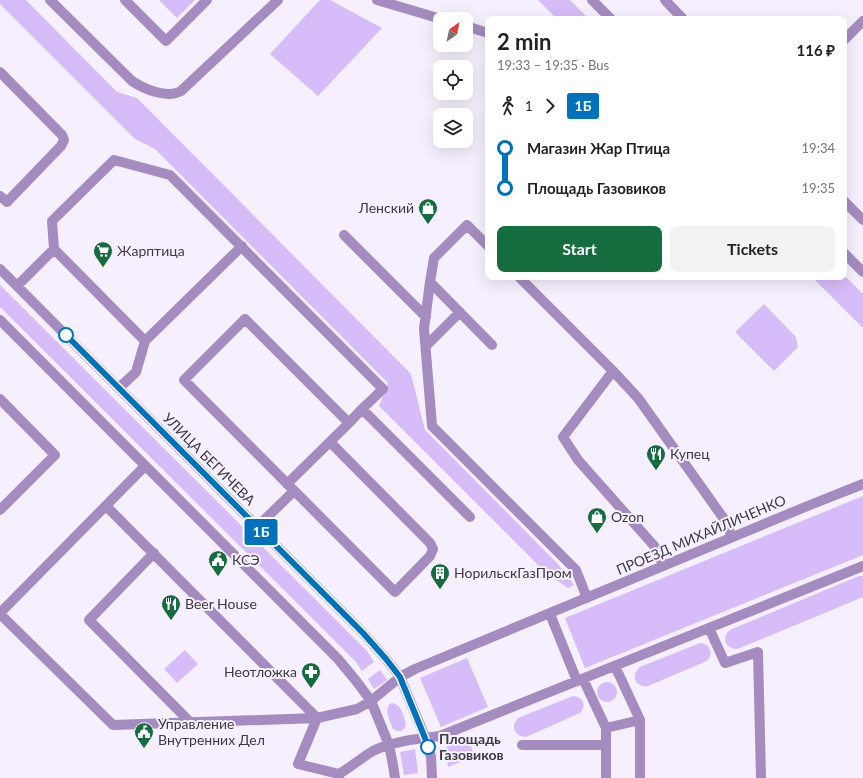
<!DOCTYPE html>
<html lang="en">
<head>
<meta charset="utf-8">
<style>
  body { margin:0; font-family:Lato,sans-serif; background:#f2f2f2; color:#222; height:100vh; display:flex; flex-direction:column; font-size:15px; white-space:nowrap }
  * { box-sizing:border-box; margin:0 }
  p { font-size:13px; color:#767676 }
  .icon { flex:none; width:22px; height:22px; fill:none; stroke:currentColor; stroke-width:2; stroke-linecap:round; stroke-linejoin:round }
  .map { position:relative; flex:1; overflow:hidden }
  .panel { position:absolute; left:485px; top:16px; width:362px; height:264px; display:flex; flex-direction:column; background:#fff; border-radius:8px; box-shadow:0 4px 16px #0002 }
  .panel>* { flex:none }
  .badge { padding:0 8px; border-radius:3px; font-size:14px; line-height:26px }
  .needle { width:26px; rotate:33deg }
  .buttons { position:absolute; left:433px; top:12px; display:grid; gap:8px }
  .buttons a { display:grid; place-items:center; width:40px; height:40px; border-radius:8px; background:#fff; box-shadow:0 4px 16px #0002; font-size:20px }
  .map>.badge { position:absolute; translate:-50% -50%; box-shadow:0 0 0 2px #fff }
  .legs { display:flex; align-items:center; gap:6px; height:44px; padding:0 12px; font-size:13px }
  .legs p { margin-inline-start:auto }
  .headline { display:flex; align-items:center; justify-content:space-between; height:68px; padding:0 12px }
  h1 { font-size:22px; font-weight:700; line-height:30px }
  .action { display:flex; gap:8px; margin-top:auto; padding:8px 12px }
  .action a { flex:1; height:46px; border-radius:8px; background:#156c3f; color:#fff; font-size:16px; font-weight:700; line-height:46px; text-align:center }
  .action a+a { background:#f2f2f2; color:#222 }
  ul { padding:0 12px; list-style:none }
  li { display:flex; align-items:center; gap:14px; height:40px; font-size:15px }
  li i { display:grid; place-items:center; width:6px; height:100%; margin:0 5px; background:currentColor }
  li i::after { content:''; width:10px; height:10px; margin:-5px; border:3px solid; border-radius:50%; background:#fff }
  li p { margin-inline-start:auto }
  li:first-child i { background:linear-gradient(#0000 50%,currentColor 0) }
  li:last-child i { background:linear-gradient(currentColor 50%,#0000 0) }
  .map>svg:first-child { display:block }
  .green { fill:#d6bcf8 }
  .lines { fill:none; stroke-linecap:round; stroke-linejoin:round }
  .minor { stroke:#a48cc0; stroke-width:10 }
  .line-1-casing { stroke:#fff; stroke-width:9 }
  .line-1 { stroke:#0072bc; stroke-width:6 }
  .stop-1-dot { fill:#fff; stroke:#0072bc; stroke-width:2 }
  .labels { text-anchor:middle; stroke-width:4; stroke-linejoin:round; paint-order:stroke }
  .poi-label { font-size:14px; fill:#3d3a41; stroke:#f6effe; text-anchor:start }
  .street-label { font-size:14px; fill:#3d3a41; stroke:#f6effe }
  .stop-label { font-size:14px; font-weight:bold; fill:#3d3a41; stroke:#f6effe; text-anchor:start }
</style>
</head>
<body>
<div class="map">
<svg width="863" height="778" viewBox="0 0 863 778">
  <rect width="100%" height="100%" fill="#f6effe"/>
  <path class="green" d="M0,0H26L117,92L137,98L411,374L425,430L557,563L574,585L568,588L546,573L379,406L388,383L155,149L135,139L0,4Z
    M159,0H195L177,18Z
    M320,0H330L382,28L318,96L270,54Z
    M538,0H570L589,19H557Z
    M844,275L863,294V328L812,277H844Z
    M0,285L367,651L374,662L362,671L356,662L0,307Z
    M764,304L796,337L798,347L774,371L735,332Z
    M863,496V555L585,668L565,618Z
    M859,576H863V597L740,648C726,652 719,636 732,629Z
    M700,643C710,644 714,653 707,661L648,686C635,688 630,675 640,667Z
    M185,650L198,664L177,683L164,669Z
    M467,658L488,707L441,727L420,678Z
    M380,670L387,680L374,689L368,679Z
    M597 692a10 10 0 1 1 20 0a10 10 0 1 1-20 0Z
    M573,696C583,697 587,705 580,713L526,737C518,736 513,732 514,724L518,718Z
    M391,703C402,704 403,715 406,724L405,728L401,731H397L393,729C390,720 383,710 391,703Z
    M460,741L470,744L475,756L448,767L445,748Z
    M415,749L418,773L404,775L400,752Z"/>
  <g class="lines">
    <path class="minor" d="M50,0L132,81C144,89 167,99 181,91L278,0
      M125,0L166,41L207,0
      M377,0L441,19
      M592,0L611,19
      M665,0L683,19
      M466,26L488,33
      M844,40L863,21
      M0,72L62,135L64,140L61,146L7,202L0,196
      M844,201L863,220
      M344,235L426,317
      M488,246L467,225L434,258L430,282L424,329L432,426L576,570L587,598
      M54,249L145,341
      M844,253L863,272
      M0,269L363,633L386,659L400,677L425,737L431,757L432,778
      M519,277L613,371L563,437L578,460L656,548L663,566
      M430,282L492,345
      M17,286L54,249L52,221L114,160L170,175L383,389L362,409
      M0,320L338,659L357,682L371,701L389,745L393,765L395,778
      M426,346L460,312
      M613,371L638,398L724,519L732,537
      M119,388L136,372L145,341L242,246
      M0,399L55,455L0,510
      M330,442L430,543L433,549L430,556L395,592L184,380L245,319L349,423L362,409L470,517
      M287,484L349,423
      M106,506L317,718
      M257,527L294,491
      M154,553L89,620L190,722
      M0,613L145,466
      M0,614L113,725L317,718L357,709L371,701L400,677L415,669L810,505L863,484
      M550,614L577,681
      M709,628L725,663L758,652L761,778
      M615,666L640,720V778
      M583,679L606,728V778
      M317,718L298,764L339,774
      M606,728L640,720
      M522,745H605
      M339,778V774C351,767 361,758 373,751C390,742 421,738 440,736L863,566"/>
  </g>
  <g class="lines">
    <g class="line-1-casing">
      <path id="line-1" d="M66,335L363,633L386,659L400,677L425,738L428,747"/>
    </g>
    <use href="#line-1" class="line-1"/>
  </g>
  <defs>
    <g id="shop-pin" transform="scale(1)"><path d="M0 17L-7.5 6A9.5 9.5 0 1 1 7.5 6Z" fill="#156c3f" stroke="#f6effe"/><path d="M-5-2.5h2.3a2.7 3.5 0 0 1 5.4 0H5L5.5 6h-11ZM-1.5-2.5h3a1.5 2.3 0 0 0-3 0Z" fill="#fff"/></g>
    <g id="supermarket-pin" transform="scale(1)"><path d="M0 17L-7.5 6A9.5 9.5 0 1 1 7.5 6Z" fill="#156c3f" stroke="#f6effe"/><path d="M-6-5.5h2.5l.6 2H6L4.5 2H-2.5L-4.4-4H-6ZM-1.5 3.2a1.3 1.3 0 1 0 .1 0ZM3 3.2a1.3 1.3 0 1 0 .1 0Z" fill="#fff"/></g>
    <g id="restaurant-pin" transform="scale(1)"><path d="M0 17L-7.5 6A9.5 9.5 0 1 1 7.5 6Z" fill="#156c3f" stroke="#f6effe"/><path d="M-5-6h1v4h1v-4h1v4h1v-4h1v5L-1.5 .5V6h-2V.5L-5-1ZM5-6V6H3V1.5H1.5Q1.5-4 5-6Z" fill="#fff"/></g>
    <g id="civic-pin" transform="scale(1)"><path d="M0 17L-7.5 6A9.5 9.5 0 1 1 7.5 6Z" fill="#156c3f" stroke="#f6effe"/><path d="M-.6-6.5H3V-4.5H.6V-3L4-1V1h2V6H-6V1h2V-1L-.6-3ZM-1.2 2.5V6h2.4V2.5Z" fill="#fff"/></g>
    <g id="building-pin" transform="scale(1)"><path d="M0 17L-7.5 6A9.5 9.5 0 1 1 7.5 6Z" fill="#156c3f" stroke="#f6effe"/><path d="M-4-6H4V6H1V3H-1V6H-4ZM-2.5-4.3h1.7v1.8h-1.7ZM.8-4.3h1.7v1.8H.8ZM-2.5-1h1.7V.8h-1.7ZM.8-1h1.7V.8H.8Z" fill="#fff"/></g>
    <g id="pharmacy-pin" transform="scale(1)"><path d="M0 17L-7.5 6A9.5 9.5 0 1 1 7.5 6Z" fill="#156c3f" stroke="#f6effe"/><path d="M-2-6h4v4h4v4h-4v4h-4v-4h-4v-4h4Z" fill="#fff"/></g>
  </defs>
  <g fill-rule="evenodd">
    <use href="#shop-pin" x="428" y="208"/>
    <use href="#supermarket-pin" x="103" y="251"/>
    <use href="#restaurant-pin" x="656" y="454"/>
    <use href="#shop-pin" x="597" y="517"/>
    <use href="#civic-pin" x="218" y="560"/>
    <use href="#building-pin" x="440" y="573"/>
    <use href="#restaurant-pin" x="171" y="604"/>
    <use href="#pharmacy-pin" x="311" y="672"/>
    <use href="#civic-pin" x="144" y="732"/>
  </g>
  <g class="stop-1-dot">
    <circle cx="66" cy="335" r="7"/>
    <circle cx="428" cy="747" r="7"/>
  </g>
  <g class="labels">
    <g class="poi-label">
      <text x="414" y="213" text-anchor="end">Ленский</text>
      <text x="117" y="256">Жарптица</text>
      <text x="670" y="459">Купец</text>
      <text x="611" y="522">Ozon</text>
      <text x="232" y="565">КСЭ</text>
      <text x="454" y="578">НорильскГазПром</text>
      <text x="185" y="609">Beer House</text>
      <text x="297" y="677" text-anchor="end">Неотложка</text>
      <text x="158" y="729">Управление<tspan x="158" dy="16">Внутренних Дел</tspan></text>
    </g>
    <g class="street-label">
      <text transform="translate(209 459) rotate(45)" y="5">УЛИЦА БЕГИЧЕВА</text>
      <text transform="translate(701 535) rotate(-23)" y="5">ПРОЕЗД МИХАЙЛИЧЕНКО</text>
    </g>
    <g class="stop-label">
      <text x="439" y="744">Площадь<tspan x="439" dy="16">Газовиков</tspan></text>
    </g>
  </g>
</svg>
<div class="buttons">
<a><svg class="needle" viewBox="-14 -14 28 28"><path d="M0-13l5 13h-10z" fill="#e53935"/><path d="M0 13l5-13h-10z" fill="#767676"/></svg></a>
<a><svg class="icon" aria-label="locate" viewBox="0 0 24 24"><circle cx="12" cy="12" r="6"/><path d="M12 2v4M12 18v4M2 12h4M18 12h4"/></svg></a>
<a><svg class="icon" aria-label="layers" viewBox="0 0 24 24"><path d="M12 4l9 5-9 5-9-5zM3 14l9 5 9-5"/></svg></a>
</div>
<b class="badge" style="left:261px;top:532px;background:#0072bc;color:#fff">1Б</b>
<section class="panel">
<div class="headline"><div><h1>2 min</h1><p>19:33 – 19:35 · Bus</p></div><b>116 ₽</b></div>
<div class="legs"><svg class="icon" aria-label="walk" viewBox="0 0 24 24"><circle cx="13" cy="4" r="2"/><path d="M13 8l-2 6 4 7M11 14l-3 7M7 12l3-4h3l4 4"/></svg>1<svg class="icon" aria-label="forward" viewBox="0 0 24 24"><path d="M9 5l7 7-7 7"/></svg><b class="badge" style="background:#0072bc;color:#fff">1Б</b></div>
<ul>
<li><i style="color:#0072bc"></i><b>Магазин Жар Птица</b><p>19:34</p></li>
<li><i style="color:#0072bc"></i><b>Площадь Газовиков</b><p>19:35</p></li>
</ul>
<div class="action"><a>Start</a><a>Tickets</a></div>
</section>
</div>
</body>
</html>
